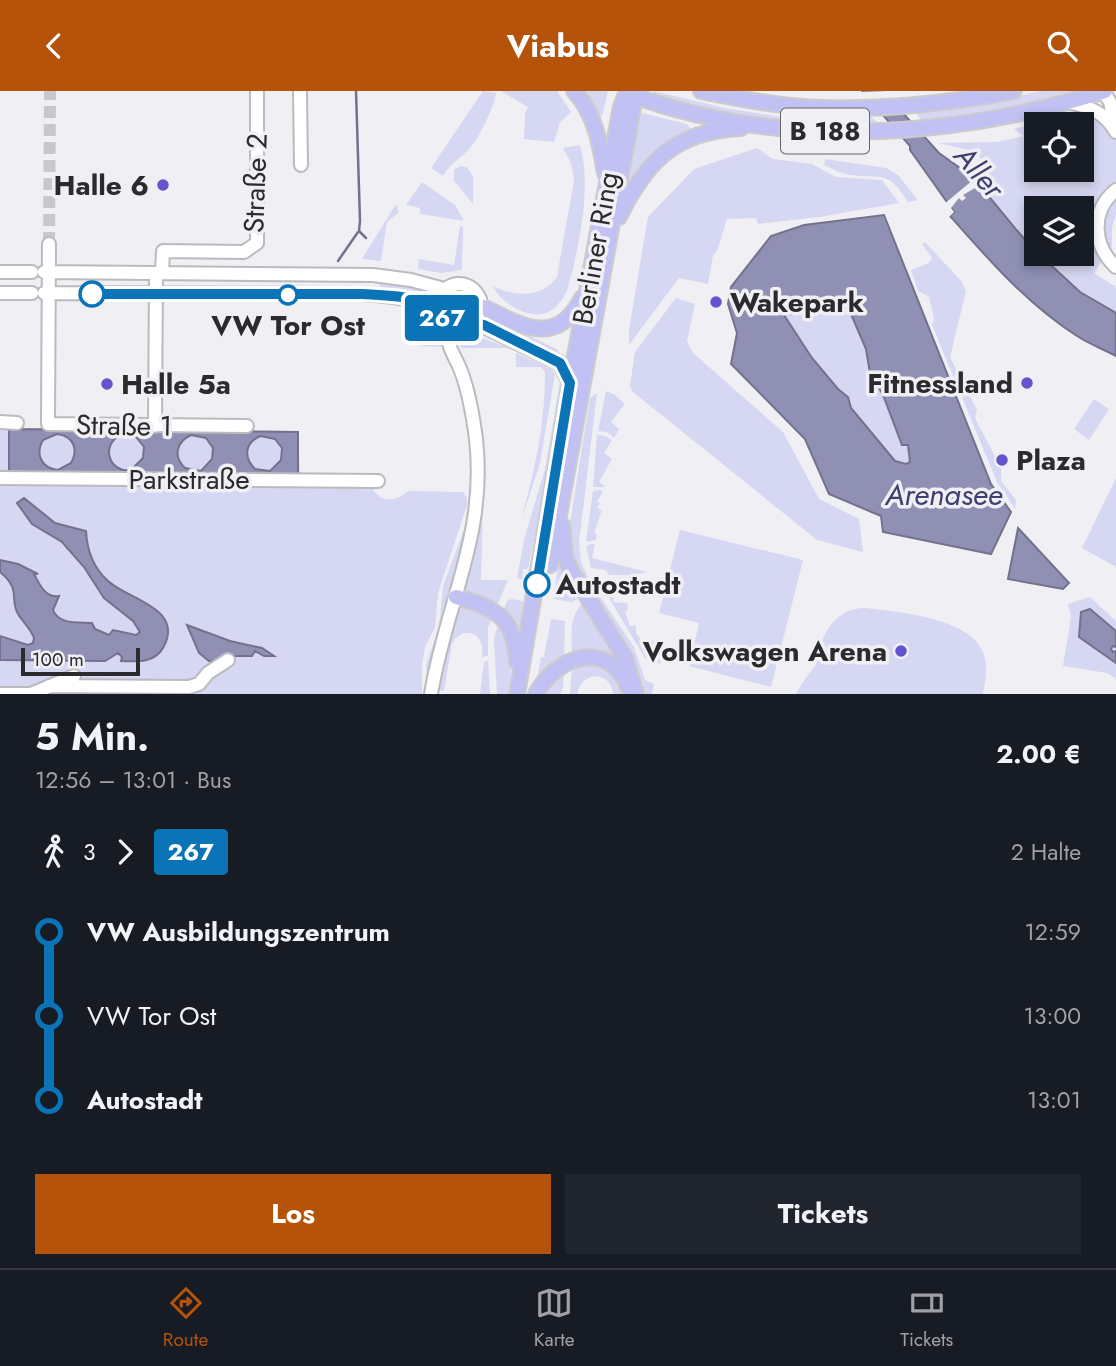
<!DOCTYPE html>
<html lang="de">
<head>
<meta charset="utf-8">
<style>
  body { margin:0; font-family:Jost,sans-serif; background:#20242c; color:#f1f3f6; height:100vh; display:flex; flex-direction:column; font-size:26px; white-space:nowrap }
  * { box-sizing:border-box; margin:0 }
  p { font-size:23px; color:#9ea1a6 }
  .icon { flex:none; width:38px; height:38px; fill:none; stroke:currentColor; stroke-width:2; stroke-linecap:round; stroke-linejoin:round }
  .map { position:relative; height:603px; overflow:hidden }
  .panel { display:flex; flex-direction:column; background:#171b24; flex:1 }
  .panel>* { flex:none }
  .badge { padding:0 14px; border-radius:5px; font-size:24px; line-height:46px }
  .fabs { position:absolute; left:1024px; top:21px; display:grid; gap:14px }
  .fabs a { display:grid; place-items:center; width:70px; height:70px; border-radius:0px; background:#171b24; box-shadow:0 4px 10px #0003; font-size:35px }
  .scale { position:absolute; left:21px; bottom:18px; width:119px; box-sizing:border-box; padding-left:7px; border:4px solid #2b2b2d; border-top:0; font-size:19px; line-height:24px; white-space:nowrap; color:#2b2b2d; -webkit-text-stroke:5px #efeff4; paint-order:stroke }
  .map>.badge { position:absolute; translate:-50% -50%; box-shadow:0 0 0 4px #fff }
  .legs { display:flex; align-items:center; gap:10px; height:77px; padding:0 35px; font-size:23px }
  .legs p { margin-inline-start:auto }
  .overview { display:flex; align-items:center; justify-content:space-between; height:119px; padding:0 35px }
  h1 { font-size:38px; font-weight:700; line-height:52px }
  .primary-button { display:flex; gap:14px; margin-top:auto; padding:14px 35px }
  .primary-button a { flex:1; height:80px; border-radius:0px; background:#b45309; color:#fff; font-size:28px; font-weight:700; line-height:80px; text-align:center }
  .primary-button a+a { background:#20242c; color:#f1f3f6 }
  ul { padding:0 35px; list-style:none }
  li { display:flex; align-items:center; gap:24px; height:84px; font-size:26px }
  li i { display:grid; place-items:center; width:10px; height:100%; margin:0 9px; background:currentColor }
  li i::after { content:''; width:18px; height:18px; margin:-9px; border:5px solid; border-radius:50%; background:#171b24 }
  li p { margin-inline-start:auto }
  li:first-child i { background:linear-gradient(#0000 50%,currentColor 0) }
  li:last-child i { background:linear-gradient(currentColor 50%,#0000 0) }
  header { display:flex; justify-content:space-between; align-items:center; height:91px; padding:0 35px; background:#b45309; color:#fff; font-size:32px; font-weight:700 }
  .dock { display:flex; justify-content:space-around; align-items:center; height:98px; border-top:2px solid #363941; background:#171b24; font-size:19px; color:#9ea1a6 }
  .dock a { display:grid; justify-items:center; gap:4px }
  .dock .current { color:#b45309 }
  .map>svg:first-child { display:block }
  .green { fill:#d6d7f2; fill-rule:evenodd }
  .water { fill:#9090b5; stroke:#72728c; stroke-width:2; fill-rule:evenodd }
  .pier { fill:#efeff4 }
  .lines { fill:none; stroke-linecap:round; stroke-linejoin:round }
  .stream { stroke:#72728c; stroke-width:2.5 }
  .minor-tunnel { stroke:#c8c8cc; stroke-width:12; stroke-dasharray:12 6; stroke-linecap:butt }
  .minor-casing { stroke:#bababf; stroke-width:16 }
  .major-casing { stroke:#cccccd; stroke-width:18 }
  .minor { stroke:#fff; stroke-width:12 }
  .major { stroke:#c2c1f4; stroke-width:14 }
  .line-1-casing { stroke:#fff; stroke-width:16 }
  .line-1 { stroke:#0b74b7; stroke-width:10 }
  .poi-dot { fill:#6453cc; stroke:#efeff4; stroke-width:2.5 }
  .stop-1-dot { fill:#fff; stroke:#0b74b7; stroke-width:3.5 }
  .labels { text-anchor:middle; stroke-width:7; stroke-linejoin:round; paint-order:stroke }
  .shield { fill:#efeff4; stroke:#666669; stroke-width:2 }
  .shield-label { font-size:26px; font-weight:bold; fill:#2b2b2d }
  .street-label { font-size:28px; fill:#2b2b2d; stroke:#efeff4 }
  .poi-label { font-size:28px; font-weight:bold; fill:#2b2b2d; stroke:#efeff4; text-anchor:end }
  .stop-label { font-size:28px; font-weight:bold; fill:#2b2b2d; stroke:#efeff4 }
  .water-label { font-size:30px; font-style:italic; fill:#413e70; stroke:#efeff4 }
</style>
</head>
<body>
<header><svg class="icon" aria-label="back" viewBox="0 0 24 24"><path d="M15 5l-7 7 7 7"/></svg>Viabus<svg class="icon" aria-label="search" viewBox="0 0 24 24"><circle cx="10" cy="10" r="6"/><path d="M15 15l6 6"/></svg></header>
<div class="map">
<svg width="1116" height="603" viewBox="0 0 1116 603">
  <rect width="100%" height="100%" fill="#efeff4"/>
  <path class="green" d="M483,0L496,2C495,14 478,49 470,57C461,67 450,73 443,85L431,77Z
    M501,0H557L571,21L560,31L554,51L524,48L525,23L528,16Z
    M578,0H608L603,22L597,31Z
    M653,0L725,17L795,28L869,23L880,35L825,36L738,26L652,5Z
    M1040,0H1088L1039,14L924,32L914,20L983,13Z
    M1116,20V123L1112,136V155L1094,182L1116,196V222L1080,201L1039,163H1082V117H1036V160L1015,140L981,97L988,91L990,85L977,61L938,52L997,51L1024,45L1014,38L1083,21ZM1036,33H1082V79H1036Z
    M638,21L687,33L692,40L677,47L654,63L625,97Z
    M580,54C592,97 579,157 567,200C556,222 540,230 517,218C506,211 499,207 493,195C513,206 543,207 557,186L574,89L571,72L563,57Z
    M757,57L773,68L812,73L836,86L882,89L899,112L819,126L758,133L756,127L727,128L717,160L713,164L708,193L679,187L629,254V239L648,126L694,78Z
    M825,68L886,77L898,84L918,109L908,111C888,79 883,88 851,84C841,83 833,78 824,74Z
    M460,75L467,76L473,85V113L454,90V79Z
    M422,91L455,114L464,130L420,123V117L406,114Z
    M396,113L399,121L387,131L381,170L362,168Z
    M460,135L463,136L462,179L441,182L418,178L419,168L454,174Z
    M925,151L962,191L966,200L950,266L977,319L975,327L1001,377V390L1016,409L1015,418L997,391L932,234L934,227L929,206L918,200L911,179L929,172L932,167L922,153Z
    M381,189L436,200L432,211L379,201Z
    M444 214a15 15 0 1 1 30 0a15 15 0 1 1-30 0Z
    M676,207L695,213L687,250L693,262L783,341L819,408L859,428L863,461L817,449L633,301L630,295L635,261Z
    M848,216L866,258L870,282L883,304L902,353H908L910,371L906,373L895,370L851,317L848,306L838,298L812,267L784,224Z
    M485,222L558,259L557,266L482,229Z
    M421,227C432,235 435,248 446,256L421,255Z
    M479,246L509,257H461L460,253Z
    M516,262L551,278L555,283L540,372L521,430C535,377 545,335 545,281L541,276H516Z
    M561,284L562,291L536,450L533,452L528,478H523L522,488L517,487L524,449L545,378Z
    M606,300L615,304L625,313L611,331L619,338L614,347L607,341L598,340Z
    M597,302L579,451L581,471L590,491V498L572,474L569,438L590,307Z
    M1094,308L1109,318L1089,349L1074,338Z
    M0,337L298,340L300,384L371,395C379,412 395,412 408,400L463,401L467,407V414L438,502L435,536L425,556L422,574V603H0Z
    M597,344L605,345L612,349L604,362L612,368L599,391L605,395L604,396H593Z
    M1116,387V476L1082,457Z
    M599,399L603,400L597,411L600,412L597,417L602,419L594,442L597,443L596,449L586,451L593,400Z
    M483,404L481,489H508L497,515L466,502L464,498L473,468Z
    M472,417L428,598L426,574L439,536L443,495Z
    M680,439L803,469L771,596L689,575L699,532L659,522Z
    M591,453H595L592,467L647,481L633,484H609L606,479L591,477L586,455Z
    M559,465L579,507L571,511L554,508Z
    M608,491L610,504L614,505L613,511L627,512L628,519L625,521L630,535L636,534V542L644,553L653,549L661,573L645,567L603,497Z
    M599,504L634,556L645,589L654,593L652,603H640L592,506Z
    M1090,506L1116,530V588L1107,582L1063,575L1071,526L1068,513Z
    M511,508L523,510L520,545L503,520L507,510Z
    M583,512L626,580L572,563C572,546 568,525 583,512Z
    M465,514L493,524L488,537V565L482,566C486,544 466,532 452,552L444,600L436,599L456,520Z
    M866,517C899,521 973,527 984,564C988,577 985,590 983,603H796C801,592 808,585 815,575C818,569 819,560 821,553C828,532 843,516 866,517Z
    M551,528L565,530L564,566L539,590L537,589L541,566H544Z
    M499,529C514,553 513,577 508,603H497L494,549Z
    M488,570L490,603H480L484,571Z
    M583,571L603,574L627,599L628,603H613C610,579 582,580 577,603H570L572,575Z
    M564,578L563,596L560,603H540Z"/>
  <path class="water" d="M862,0H883L939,62L970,84C972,93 978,95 984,100C1002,120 1016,141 1036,160V163H1039L1080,201L1116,222V265C1103,258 1089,253 1077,245C1028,214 988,168 950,125L954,121L910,59V55Z
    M884,124L991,393L1011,421L991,463L883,441L881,425L829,403L805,348L731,273L737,242L728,213L731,196L771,145L804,134ZM848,216L866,258L870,282L883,304L902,354H908L910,371L906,373L895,370L851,317L848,306L838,298L812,267L784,224Z
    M9,338L298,341V385L9,383ZM57,343C73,345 79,358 71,372L58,379C41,377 35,363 43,349ZM122,343L136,346L144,356L143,367L131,379C108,382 100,353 122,343ZM191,344L206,347L213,357L212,368L201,380L185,377C173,366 176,351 191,344ZM260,345L275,348L282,357L281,369L270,380L255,378C243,366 245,352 260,345Z
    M24,407L55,432L86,440C87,459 93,476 107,489C125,508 184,516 164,555C156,572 138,571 121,570L122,566L118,562L105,570L0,569V545L28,554L33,552L34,547C31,538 23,531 18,523C9,507 22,499 0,481V469L18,473L38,483H34C40,494 45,507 59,505L53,519C59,534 78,531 92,532L95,538L109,544L113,539L136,544L140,541L133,530L104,507L84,476L62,451L32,433L17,412Z
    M1018,437L1069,492L1063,498L1008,488Z
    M1090,518L1116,540V556L1113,555L1111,558L1113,561L1116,560V572L1079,546L1081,521Z
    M187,534L230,550L262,557L274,565H264L255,560L252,565H232L216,571L209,570L199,562Z"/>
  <path class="pier" d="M888,0L906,21L877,23L859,1Z
    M974,88L983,95L978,100L975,97L963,104L966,107L962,110L959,107L951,117L954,121L947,128L946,124L949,121L943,114Z"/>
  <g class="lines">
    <path class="stream" d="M356,0L360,130L359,140L366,147
      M338,170L358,141"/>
    <path class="minor-tunnel" d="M49,153L50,0"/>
    <g class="minor-casing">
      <path id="minor" d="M300,0L301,74
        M1103,0L1110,11L1115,35
        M1068,11C1089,16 1105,21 1116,41
        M1116,99C1090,120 1093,155 1116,176
        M49,153L48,333L247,335
        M0,181H32
        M44,181L373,184L411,189L444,198
        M162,182L163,160L244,161L257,152V0
        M0,202H32
        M44,202L362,203C388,205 414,207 438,219
        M0,331L17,332
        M155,335L156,182
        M0,387L378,390
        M49,595L189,596L199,593L208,582L228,569
        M0,603H28
        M31,603L74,585
        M431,603C446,512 487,444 476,348C473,325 469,301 461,280C458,272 453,264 450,256C448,251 450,245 449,240C446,229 438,223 437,211C444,189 470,186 480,208C483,230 464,240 445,231"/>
    </g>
    <g class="major-casing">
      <path id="major" d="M574,0C595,22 600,53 605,82
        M701,0C741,8 782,16 823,17C887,19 951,12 1014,0
        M629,3C781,59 953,48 1105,0
        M619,126C646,70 676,40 741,37
        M481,215C520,234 556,258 582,207
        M472,231L483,235L560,272L570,292
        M562,434L565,465L571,480L625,567L636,603
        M550,474L636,0
        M456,506C495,516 515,527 517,571
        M517,603L570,292L621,16L627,0
        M536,603C557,564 608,548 628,596"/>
    </g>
    <use href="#minor" class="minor"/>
    <use href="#major" class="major"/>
  </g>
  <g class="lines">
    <g class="line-1-casing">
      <path id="line-1" d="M92,203H362C380,204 424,205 437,218C443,224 442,231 451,234C459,237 465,235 472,231L484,234L560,272L570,292L537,493"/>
    </g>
    <use href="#line-1" class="line-1"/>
  </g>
  <g class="poi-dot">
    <circle cx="163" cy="94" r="7"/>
    <circle cx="716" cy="211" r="7"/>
    <circle cx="1027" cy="292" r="7"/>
    <circle cx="107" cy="293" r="7"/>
    <circle cx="1002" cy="369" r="7"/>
    <circle cx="901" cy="560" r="7"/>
  </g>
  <g class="stop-1-dot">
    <circle cx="92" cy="203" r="12"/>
    <circle cx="288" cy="204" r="9"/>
    <circle cx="537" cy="493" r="12"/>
  </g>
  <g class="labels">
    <rect class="shield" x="781" y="17.5" width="88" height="45" rx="5"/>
    <g class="shield-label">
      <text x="825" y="49">B 188</text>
    </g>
    <g class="street-label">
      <text transform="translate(255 92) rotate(-88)" y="10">Straße 2</text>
      <text transform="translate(595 157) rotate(-80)" y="10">Berliner Ring</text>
      <text transform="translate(124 334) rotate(1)" y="10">Straße 1</text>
      <text x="189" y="398">Parkstraße</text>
    </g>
    <g class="poi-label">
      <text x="149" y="104">Halle 6</text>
      <text x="730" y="221" text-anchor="start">Wakepark</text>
      <text x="1013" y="302">Fitnessland</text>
      <text x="121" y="303" text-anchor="start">Halle 5a</text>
      <text x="1016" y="379" text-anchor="start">Plaza</text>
      <text x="887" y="570">Volkswagen Arena</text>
    </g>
    <g class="stop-label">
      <text x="288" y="244">VW Tor Ost</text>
      <text x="556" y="503" text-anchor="start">Autostadt</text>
    </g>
    <g class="water-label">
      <text transform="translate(979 81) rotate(49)" y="10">Aller</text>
      <text x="944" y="414">Arenasee</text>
    </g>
  </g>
</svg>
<div class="fabs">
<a><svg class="icon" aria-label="locate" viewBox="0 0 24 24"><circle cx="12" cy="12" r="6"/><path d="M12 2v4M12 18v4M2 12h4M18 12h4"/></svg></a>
<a><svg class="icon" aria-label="layers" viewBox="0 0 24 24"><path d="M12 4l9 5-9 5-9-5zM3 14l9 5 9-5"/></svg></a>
</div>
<div class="scale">100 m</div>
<b class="badge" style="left:442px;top:227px;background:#0b74b7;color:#fff">267</b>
</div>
<section class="panel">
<div class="overview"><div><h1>5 Min.</h1><p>12:56 – 13:01 · Bus</p></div><b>2.00 €</b></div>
<div class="legs"><svg class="icon" aria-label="walk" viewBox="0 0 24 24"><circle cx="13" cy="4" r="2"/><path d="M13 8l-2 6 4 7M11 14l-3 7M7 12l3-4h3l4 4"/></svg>3<svg class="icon" aria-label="forward" viewBox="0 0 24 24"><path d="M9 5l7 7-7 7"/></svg><b class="badge" style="background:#0b74b7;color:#fff">267</b><p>2 Halte</p></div>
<ul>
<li><i style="color:#0b74b7"></i><b>VW Ausbildungszentrum</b><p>12:59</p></li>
<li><i style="color:#0b74b7"></i><span>VW Tor Ost</span><p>13:00</p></li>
<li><i style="color:#0b74b7"></i><b>Autostadt</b><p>13:01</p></li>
</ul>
<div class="primary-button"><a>Los</a><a>Tickets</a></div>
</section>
<nav class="dock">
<a class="current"><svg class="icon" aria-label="directions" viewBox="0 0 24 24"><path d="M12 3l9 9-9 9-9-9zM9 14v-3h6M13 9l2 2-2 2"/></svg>Route</a>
<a><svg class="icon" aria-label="map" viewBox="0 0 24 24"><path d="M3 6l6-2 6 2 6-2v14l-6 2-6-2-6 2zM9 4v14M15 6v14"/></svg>Karte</a>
<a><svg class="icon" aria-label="tickets" viewBox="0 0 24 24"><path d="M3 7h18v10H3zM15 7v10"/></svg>Tickets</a>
</nav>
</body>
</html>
